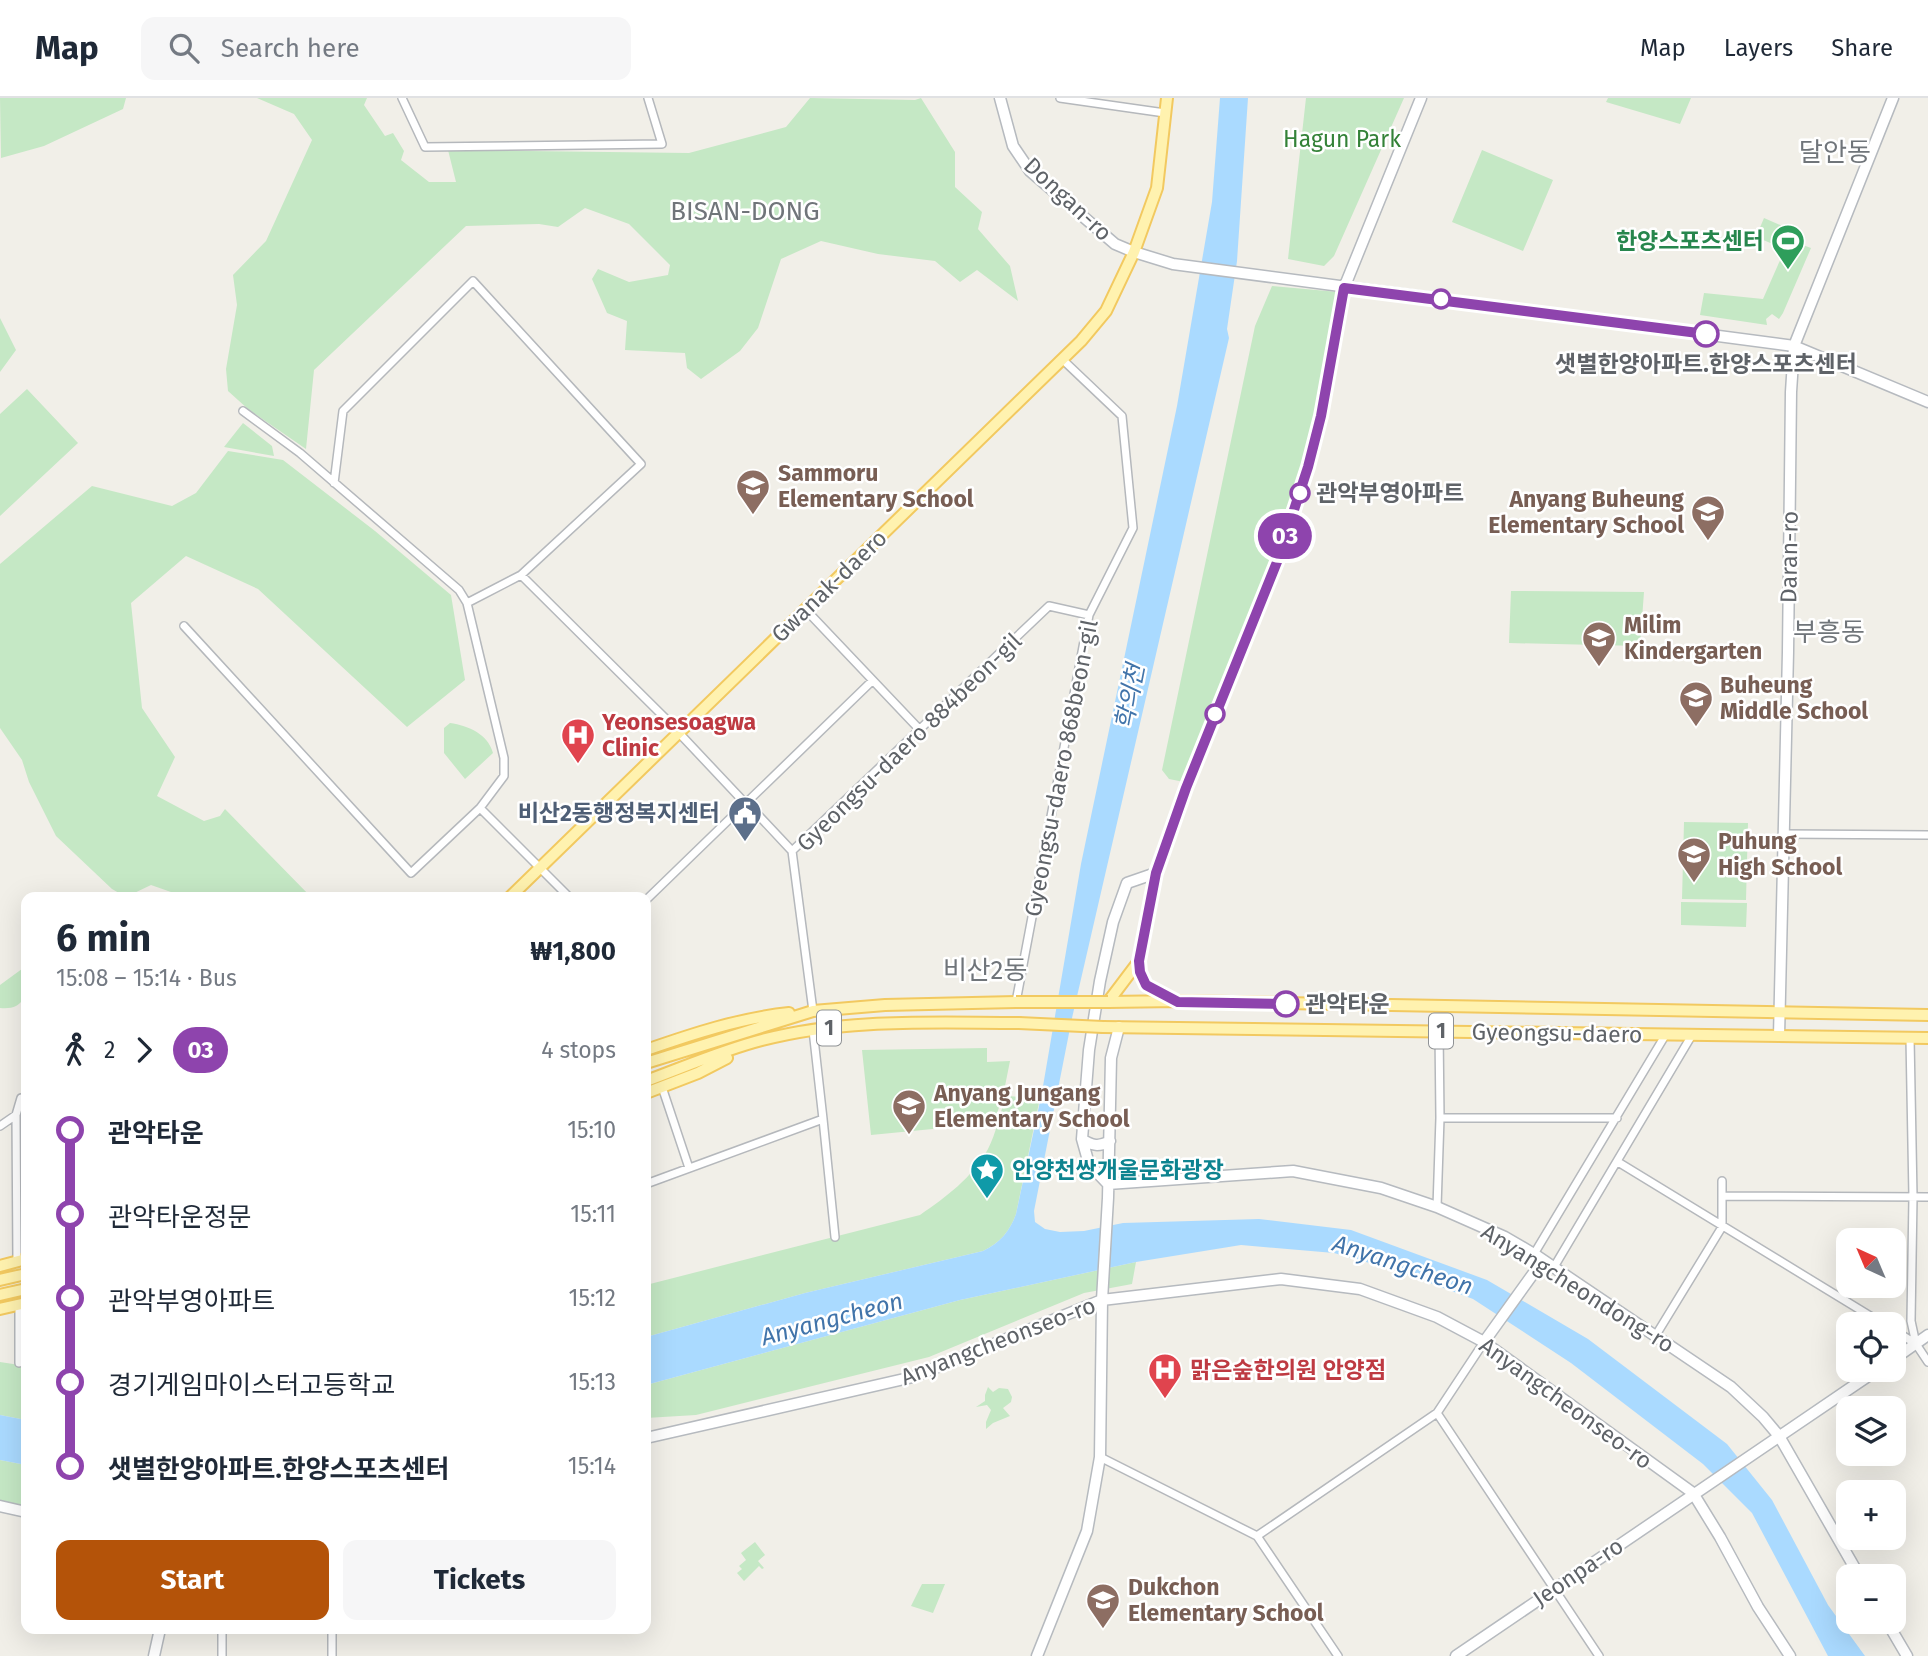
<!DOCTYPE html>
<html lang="en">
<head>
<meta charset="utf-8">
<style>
  body { margin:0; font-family:"Fira Sans","Noto Sans KR",sans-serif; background:#f6f6f7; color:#1f2937; height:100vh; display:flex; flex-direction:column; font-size:26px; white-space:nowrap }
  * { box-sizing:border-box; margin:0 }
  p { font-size:23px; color:#747a83 }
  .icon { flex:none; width:38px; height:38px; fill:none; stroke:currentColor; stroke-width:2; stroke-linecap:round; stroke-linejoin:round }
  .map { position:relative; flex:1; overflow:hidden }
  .details { position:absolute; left:21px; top:794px; width:630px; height:742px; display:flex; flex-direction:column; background:#fff; border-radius:14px; box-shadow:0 7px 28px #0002 }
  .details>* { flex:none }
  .badge { padding:0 14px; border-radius:23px; font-size:24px; line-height:46px }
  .needle { width:46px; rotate:316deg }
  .tools { position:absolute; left:1836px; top:1130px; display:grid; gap:14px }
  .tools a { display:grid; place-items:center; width:70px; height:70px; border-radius:14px; background:#fff; box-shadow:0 7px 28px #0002; font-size:35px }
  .map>.badge { position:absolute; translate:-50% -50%; box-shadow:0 0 0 4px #fff }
  .legs { display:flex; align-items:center; gap:10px; height:77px; padding:0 35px; font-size:23px }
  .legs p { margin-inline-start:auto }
  .headline { display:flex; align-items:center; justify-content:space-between; height:119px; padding:0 35px }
  h1 { font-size:38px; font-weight:700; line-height:52px }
  .button { display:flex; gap:14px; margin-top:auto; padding:14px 35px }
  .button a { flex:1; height:80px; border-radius:14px; background:#b45309; color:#fff; font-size:28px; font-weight:700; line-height:80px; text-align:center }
  .button a+a { background:#f6f6f7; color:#1f2937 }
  ul { padding:0 35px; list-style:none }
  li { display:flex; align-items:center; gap:24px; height:84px; font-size:26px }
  li i { display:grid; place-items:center; width:10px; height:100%; margin:0 9px; background:currentColor }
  li i::after { content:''; width:18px; height:18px; margin:-9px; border:5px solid; border-radius:50%; background:#fff }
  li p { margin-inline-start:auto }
  li:first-child i { background:linear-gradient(#0000 50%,currentColor 0) }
  li:last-child i { background:linear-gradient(currentColor 50%,#0000 0) }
  header { display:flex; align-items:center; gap:42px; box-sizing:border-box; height:98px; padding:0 35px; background:#fff; border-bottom:2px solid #e0e1e3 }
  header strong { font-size:33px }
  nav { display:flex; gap:38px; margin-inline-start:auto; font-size:24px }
  .search { width:490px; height:63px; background:#f6f6f7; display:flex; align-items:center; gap:18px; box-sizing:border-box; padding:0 24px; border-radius:14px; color:#747a83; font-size:26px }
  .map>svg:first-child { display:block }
  .green { fill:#c5e8c5 }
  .water { fill:#aadaff }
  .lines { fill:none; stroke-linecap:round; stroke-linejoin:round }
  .street-casing { stroke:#b5b8bc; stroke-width:10 }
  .secondary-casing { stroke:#b6babf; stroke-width:13 }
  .primary-casing { stroke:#f2c960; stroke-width:14 }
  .street { stroke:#fff; stroke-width:7 }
  .secondary { stroke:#fff; stroke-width:10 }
  .primary { stroke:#fff2af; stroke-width:10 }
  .primary-bridge-casing { stroke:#f2c960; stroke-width:14; stroke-linecap:butt }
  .primary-bridge { stroke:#fff2af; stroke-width:10 }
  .line-1-casing { stroke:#fff; stroke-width:16 }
  .line-1 { stroke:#8e44ad; stroke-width:10 }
  .stop-1-dot { fill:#fff; stroke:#8e44ad; stroke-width:3.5 }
  .labels { text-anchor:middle; stroke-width:5; stroke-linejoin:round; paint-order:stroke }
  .shield { fill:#fff; stroke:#8f9295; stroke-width:2 }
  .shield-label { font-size:21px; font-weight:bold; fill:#5f6368 }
  .park-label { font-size:23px; fill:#348238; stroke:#fff }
  .street-label { font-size:23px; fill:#5f6368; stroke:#fff }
  .leisure-label { font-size:23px; font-weight:bold; fill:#27864d; stroke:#fff; text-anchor:end }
  .stop-label { font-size:23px; font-weight:bold; fill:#5f6368; stroke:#fff; text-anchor:start }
  .education-label { font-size:23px; font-weight:bold; fill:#785e54; stroke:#fff; text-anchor:start }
  .health-label { font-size:23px; font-weight:bold; fill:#be3a42; stroke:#fff; text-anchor:start }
  .service-label { font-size:23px; font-weight:bold; fill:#4e5e75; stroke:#fff; text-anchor:end }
  .culture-label { font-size:23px; font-weight:bold; fill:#0d838f; stroke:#fff; text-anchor:start }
  .water-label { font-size:24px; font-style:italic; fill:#4174aa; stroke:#fff }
  .quarter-label { font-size:26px; fill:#70757a; stroke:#fff }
</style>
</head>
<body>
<header>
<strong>Map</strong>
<div class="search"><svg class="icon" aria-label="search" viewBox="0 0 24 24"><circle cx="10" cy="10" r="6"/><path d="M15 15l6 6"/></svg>Search here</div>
<nav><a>Map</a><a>Layers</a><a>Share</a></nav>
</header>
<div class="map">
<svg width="1928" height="1558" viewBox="0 0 1928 1558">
  <rect width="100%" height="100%" fill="#f1efe8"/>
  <path class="green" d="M0,0H126L123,11L44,48L1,60Z
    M257,0H367L364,7L385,38L393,35L404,53L401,62L429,84H456L448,52L689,55L786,29L810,0L915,2L921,0L955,54V89L982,114L978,131L1010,168L1018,203L977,172L960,184L935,163L878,156L821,143L781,161L758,230L740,253L701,281L687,270L685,255L625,252L627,223L607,215L592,181L598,171L629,184L668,177L670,167L629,126L585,110L558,129L539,126L466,128L314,272L306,351L248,311L228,293L226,271L237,207L233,177L266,143L312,42L294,16Z
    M1306,0H1404L1334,158L1324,168L1288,161Z
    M1608,0H1691L1680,26L1606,4Z
    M1482,52L1553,82L1523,153L1452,124Z
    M1764,120L1803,137L1800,146L1811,150L1783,215L1779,221L1772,216L1766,221L1767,227L1700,217L1704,195L1763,201L1785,151L1756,139Z
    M1272,188L1338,194L1307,352L1273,463L1184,684L1169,681L1162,672L1255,228Z
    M0,220L16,252L0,274Z
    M27,291L78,345L0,418V316Z
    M243,325L272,348L274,358L224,349Z
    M228,353L283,362L375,433L451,497L465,582L407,629L258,491L186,458L131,505L142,610L175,659L157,698L204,723L220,718L225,711L312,800H188L151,787L126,799L112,791L56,738L29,684L22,662L0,630V466L92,388L172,408L196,395Z
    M1511,493L1644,494L1640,548L1509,545Z
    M450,625C469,628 488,636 493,655L465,681L444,655V630Z
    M1684,724L1748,725L1746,802L1682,801Z
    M1681,804L1747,805L1746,829L1681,827Z
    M26,868C27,890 29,913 0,910V887Z
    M987,950V964L1010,963L1003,998L995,1021L988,1022L987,1018L984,1026L871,1037L862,952Z
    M1006,998L1040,1000L1016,1116C1010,1133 1000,1145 983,1153L805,1195L646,1239V1187L920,1117C946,1099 972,1080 988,1051C996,1036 1000,1015 1006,998Z
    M1136,1164L1132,1186L1084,1195L929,1259L696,1317L646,1320V1287L960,1202Z
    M0,1264L26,1268V1322L0,1317Z
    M988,1289L993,1294L999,1290L1008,1291L1012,1299L1011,1304L1003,1310L1010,1318L993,1325L986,1331V1324L991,1312L987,1307L976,1309L985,1303V1297Z
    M0,1362L26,1367V1408L0,1405Z
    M755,1444L765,1457L758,1463L764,1470L762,1471L759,1468L744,1483L737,1475L742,1471L739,1468L746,1462L741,1455Z
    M922,1486H945L933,1515L911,1508Z"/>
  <path class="water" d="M1220,0H1248L1237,163L1227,231L1229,240L1072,920L1034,1113L1035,1124L1045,1131L1060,1134L1084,1133L1123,1125L1259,1121L1351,1132L1487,1182L1588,1241L1727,1346L1772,1402L1828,1507L1865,1558H1828L1752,1415L1703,1366L1571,1265L1473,1201L1398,1173L1334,1155L1241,1147L1136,1164L960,1202L646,1287V1239L805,1195L983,1153C1000,1145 1010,1133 1016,1116L1042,994L1081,766L1177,308L1212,104Z
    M0,1317L26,1322V1367L0,1362Z"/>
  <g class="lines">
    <g class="street-casing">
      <path id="street" d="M402,0L425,49L662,46L648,0
        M1060,0L1165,15
        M243,313L300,355L459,492L467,505L504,660V678L480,710L570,800
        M334,385L343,313L473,183L641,366L521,477
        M467,505L521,477L664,619L745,705
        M806,512L920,632
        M184,528L411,775L480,710
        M746,704L792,753
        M1784,736L1928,737
        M792,753L1049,508L1089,517
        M792,753L813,913
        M646,802L872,583
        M1016,904L1089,517L1133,430L1122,318L1062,261
        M1910,940L1913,1099L1911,1223L1916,1246L1928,1264
        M662,989L689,1070
        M16,1017L17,1164
        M1440,1020H1617
        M823,1021L835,1139
        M0,1028L16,1017L21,1000H26
        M1618,1064L1885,1227
        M646,1086L823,1021L813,932
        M1722,1098L1928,1099
        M1437,1109L1440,1020L1439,933
        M1534,1156L1666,936
        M1554,1169L1692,937
        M19,1207V1265
        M1894,1232L1916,1246
        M1656,1237L1722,1129V1083
        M1437,1315L1599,1558
        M1100,1359L1257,1438L1338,1558
        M1257,1438L1437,1315L1484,1244
        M222,1558V1531
        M332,1558V1531"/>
    </g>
    <g class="secondary-casing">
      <path id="secondary" d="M1000,0L1013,48L1030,73L1115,146L1134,154L1173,166L1794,248L1928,304
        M1156,775L1127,785L1113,824L1100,883L1089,952L1082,1041L1089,1066L1108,1086L1293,1073L1381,1090L1437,1109L1505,1139L1534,1156L1731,1289L1763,1319L1779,1338L1860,1479
        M1139,863L1156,775L1186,689L1277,464L1308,369L1321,318L1344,190L1421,0
        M1779,938L1788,554L1791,294L1794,248L1893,0
        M1082,1041C1092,1048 1099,1049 1110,1043
        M1484,1244L1543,1162
        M1894,1261L1928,1237
        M646,1340L913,1279L1102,1202L1281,1181L1360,1191L1437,1219L1484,1244L1693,1395L1720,1439L1758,1509L1790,1558
        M0,1408L26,1414
        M1887,1524L1907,1558
        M154,1558L160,1531
        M1037,1558L1087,1433L1100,1359L1102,1202L1108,1100L1111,960L1119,929
        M1456,1558L1877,1272"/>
    </g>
    <g class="primary-casing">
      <path id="primary" d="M509,800L1081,243L1106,213L1134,154L1157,90L1167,0
        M1139,863L1140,874L1146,887L1173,901
        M1108,904L1178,903L1928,917
        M1108,904L1139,863
        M1103,929L1928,940
        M646,952C692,936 740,920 789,915
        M646,965L813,913L885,907L1016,904
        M646,983C684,969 723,952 762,942C845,920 934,925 1019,925
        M646,995L698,975L727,960
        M0,1168L26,1161
        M0,1182L26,1176
        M0,1197L26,1191
        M0,1211L26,1205"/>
    </g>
    <use href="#street" class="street"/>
    <use href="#secondary" class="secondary"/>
    <use href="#primary" class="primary"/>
    <g class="primary-bridge-casing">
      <path id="primary-bridge" d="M1016,904H1108
        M1019,925L1103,929"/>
    </g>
    <use href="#primary-bridge" class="primary-bridge"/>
  </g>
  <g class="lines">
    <g class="line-1-casing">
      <path id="line-1" d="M1286,906L1178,904L1146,887L1140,874L1139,863L1156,775L1186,690L1277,464L1308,369L1321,318L1344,190L1706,236"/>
    </g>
    <use href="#line-1" class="line-1"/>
  </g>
  <defs>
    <g id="stadium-pin" transform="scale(1.75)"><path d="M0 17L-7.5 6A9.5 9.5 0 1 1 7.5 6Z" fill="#2e9e5b" stroke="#fff"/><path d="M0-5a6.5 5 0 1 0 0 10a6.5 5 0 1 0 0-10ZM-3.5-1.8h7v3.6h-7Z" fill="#fff"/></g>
    <g id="school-pin" transform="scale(1.75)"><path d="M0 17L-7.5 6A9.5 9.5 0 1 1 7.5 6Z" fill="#8d6e63" stroke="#fff"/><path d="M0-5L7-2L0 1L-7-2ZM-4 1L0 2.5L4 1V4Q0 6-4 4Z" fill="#fff"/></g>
    <g id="hospital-pin" transform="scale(1.75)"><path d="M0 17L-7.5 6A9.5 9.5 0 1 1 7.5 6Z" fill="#e0444e" stroke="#fff"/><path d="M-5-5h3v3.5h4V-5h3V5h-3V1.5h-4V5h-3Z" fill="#fff"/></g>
    <g id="civic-pin" transform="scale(1.75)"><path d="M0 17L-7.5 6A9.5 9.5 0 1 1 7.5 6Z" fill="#5c6f8a" stroke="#fff"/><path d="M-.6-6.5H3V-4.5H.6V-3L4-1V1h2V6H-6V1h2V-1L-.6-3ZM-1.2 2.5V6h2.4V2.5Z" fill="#fff"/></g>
    <g id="sight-pin" transform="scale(1.75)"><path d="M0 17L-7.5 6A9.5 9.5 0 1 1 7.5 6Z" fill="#0f9aa8" stroke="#fff"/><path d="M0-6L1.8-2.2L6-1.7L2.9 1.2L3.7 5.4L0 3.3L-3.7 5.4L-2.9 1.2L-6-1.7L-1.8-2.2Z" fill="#fff"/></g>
  </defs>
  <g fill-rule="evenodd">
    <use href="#stadium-pin" x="1788" y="143"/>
    <use href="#school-pin" x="753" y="388"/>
    <use href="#school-pin" x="1708" y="414"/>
    <use href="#school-pin" x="1599" y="540"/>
    <use href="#school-pin" x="1696" y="600"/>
    <use href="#hospital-pin" x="578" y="637"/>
    <use href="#civic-pin" x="745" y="715"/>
    <use href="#school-pin" x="1694" y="756"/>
    <use href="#school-pin" x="909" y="1008"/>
    <use href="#sight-pin" x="987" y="1072"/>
    <use href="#hospital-pin" x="1165" y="1272"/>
    <use href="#school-pin" x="1103" y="1502"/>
  </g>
  <g class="stop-1-dot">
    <circle cx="1441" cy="201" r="9"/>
    <circle cx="1706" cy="236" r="12"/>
    <circle cx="1300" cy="395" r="9"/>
    <circle cx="1215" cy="616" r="9"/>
    <circle cx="1286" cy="906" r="12"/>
  </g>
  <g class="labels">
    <g class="shield">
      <rect x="817" y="912.5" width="24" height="35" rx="5"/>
      <rect x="1429" y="915.5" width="24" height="35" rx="5"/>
    </g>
    <g class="shield-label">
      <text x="829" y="937">1</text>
      <text x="1441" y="940">1</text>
    </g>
    <g class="park-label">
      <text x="1342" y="49">Hagun Park</text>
    </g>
    <g class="street-label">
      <text transform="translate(1068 101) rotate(43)" y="8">Dongan-ro</text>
      <text transform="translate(1789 459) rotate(-89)" y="8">Daran-ro</text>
      <text transform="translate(829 488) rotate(-44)" y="8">Gwanak-daero</text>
      <text transform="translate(909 644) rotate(-44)" y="8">Gyeongsu-daero 884beon-gil</text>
      <text transform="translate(1061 670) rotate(-79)" y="8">Gyeongsu-daero 868beon-gil</text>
      <text transform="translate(1557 935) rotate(1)" y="8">Gyeongsu-daero</text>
      <text transform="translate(1578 1190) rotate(32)" y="8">Anyangcheondong-ro</text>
      <text transform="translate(998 1243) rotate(-21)" y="8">Anyangcheonseo-ro</text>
      <text transform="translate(1566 1305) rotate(36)" y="8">Anyangcheonseo-ro</text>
      <text transform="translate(1578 1474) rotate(-34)" y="8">Jeonpa-ro</text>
    </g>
    <g class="leisure-label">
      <text x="1764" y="151">한양스포츠센터</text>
    </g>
    <g class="stop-label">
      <text x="1706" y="274" text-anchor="middle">샛별한양아파트.한양스포츠센터</text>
      <text x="1316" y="403">관악부영아파트</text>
      <text x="1305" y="914">관악타운</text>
    </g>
    <g class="education-label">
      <text x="778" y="383">Sammoru<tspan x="778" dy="26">Elementary School</tspan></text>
      <text x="1684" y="409" text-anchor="end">Anyang Buheung<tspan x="1684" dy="26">Elementary School</tspan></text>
      <text x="1624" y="535">Milim<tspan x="1624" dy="26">Kindergarten</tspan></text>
      <text x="1720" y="595">Buheung<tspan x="1720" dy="26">Middle School</tspan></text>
      <text x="1718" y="751">Puhung<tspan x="1718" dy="26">High School</tspan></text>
      <text x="934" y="1003">Anyang Jungang<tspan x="934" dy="26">Elementary School</tspan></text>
      <text x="1128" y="1497">Dukchon<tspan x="1128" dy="26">Elementary School</tspan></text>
    </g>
    <g class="health-label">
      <text x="602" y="632">Yeonsesoagwa<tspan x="602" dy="26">Clinic</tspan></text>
      <text x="1190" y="1280">맑은숲한의원 안양점</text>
    </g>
    <g class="service-label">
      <text x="720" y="723">비산2동행정복지센터</text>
    </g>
    <g class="culture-label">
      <text x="1012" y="1080">안양천쌍개울문화광장</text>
    </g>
    <g class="water-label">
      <text transform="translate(1130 599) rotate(-79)" y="8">학의천</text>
      <text transform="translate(1403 1167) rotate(18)" y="8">Anyangcheon</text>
      <text transform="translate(832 1221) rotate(-15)" y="8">Anyangcheon</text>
    </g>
    <g class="quarter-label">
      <text x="1835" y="63">달안동</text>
      <text x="745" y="122">BISAN-DONG</text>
      <text x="1829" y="543">부흥동</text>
      <text x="985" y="881">비산2동</text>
    </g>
  </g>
</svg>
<div class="tools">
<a><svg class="needle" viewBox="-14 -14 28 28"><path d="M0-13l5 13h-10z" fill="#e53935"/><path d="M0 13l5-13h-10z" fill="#747a83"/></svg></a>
<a><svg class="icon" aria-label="locate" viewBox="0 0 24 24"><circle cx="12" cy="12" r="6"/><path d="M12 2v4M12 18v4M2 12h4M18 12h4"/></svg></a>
<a><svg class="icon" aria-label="layers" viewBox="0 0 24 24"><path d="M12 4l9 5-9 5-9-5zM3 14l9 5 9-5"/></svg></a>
<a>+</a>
<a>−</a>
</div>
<b class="badge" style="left:1285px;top:438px;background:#8e44ad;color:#fff">03</b>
<section class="details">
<div class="headline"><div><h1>6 min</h1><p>15:08 – 15:14 · Bus</p></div><b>₩1,800</b></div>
<div class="legs"><svg class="icon" aria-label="walk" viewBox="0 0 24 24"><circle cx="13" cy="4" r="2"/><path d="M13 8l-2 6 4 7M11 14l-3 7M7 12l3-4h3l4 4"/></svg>2<svg class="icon" aria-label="forward" viewBox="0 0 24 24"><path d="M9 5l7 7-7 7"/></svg><b class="badge" style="background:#8e44ad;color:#fff">03</b><p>4 stops</p></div>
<ul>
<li><i style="color:#8e44ad"></i><b>관악타운</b><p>15:10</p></li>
<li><i style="color:#8e44ad"></i><span>관악타운정문</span><p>15:11</p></li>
<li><i style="color:#8e44ad"></i><span>관악부영아파트</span><p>15:12</p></li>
<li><i style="color:#8e44ad"></i><span>경기게임마이스터고등학교</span><p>15:13</p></li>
<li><i style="color:#8e44ad"></i><b>샛별한양아파트.한양스포츠센터</b><p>15:14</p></li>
</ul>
<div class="button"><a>Start</a><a>Tickets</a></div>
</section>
</div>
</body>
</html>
